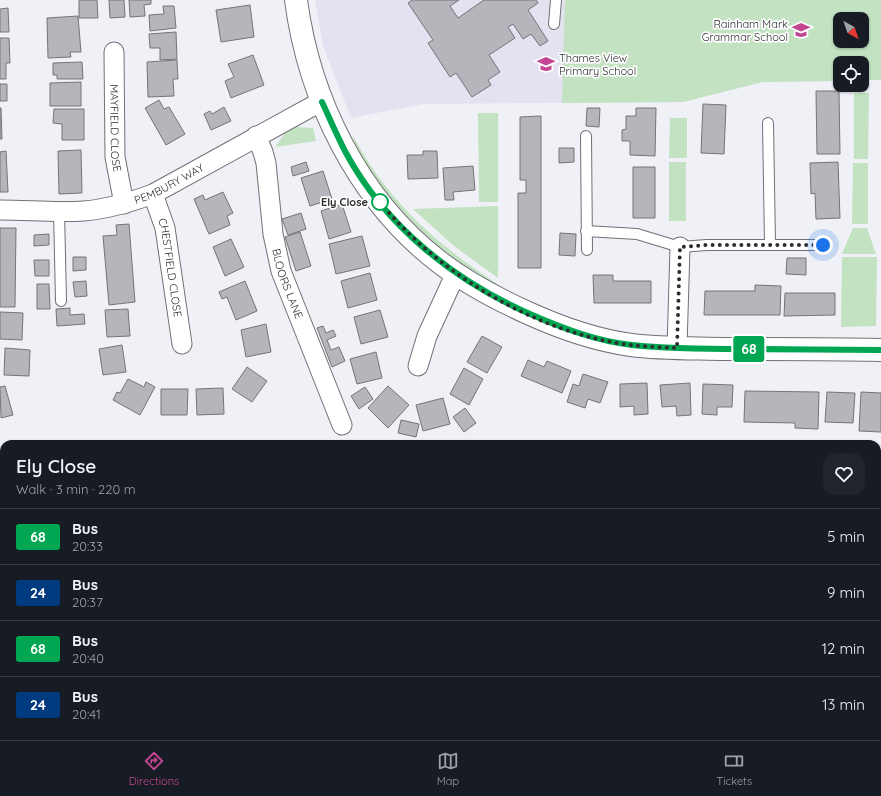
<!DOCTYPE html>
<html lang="en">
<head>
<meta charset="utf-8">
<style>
  body { margin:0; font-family:Quicksand,sans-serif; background:#20242c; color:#f1f3f6; height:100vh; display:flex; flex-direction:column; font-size:15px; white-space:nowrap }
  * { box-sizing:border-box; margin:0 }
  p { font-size:13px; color:#9ea1a6 }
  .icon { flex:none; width:22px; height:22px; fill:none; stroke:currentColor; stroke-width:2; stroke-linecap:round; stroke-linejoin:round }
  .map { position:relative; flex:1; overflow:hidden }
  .drawer { position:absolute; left:0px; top:440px; width:881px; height:300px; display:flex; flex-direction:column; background:#171b24; border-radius:12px 12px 0 0; box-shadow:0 1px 3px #0004 }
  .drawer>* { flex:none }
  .badge { padding:0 8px; border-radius:3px; font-size:14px; line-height:26px }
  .needle { width:26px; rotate:140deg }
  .buttons { position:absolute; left:833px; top:12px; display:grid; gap:8px }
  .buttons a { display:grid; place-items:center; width:36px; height:36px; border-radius:8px; background:#171b24; box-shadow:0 1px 3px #0004; font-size:20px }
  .you { position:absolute; width:20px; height:20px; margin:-10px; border:3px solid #fff; border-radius:50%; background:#1a73e8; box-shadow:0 0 0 6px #1a73e833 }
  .map>.badge { position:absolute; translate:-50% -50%; box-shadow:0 0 0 2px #fff }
  .round { display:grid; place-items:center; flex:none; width:42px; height:42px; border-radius:12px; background:#20242c }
  .headline { display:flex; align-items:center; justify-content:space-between; height:68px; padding:0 16px }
  h1 { font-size:19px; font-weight:600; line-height:30px }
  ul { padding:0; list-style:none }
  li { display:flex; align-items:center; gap:12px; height:56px; padding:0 16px; border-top:1px solid #363941 }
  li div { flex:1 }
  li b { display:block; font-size:15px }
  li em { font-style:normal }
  li .badge { min-width:44px; font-weight:700; text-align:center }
  .tabs { display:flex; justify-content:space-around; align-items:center; height:56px; border-top:1px solid #363941; background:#171b24; font-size:11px; color:#9ea1a6 }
  .tabs a { display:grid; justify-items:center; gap:2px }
  .tabs .current { color:#c44693 }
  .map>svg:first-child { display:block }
  .built { fill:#e2e2f0; fill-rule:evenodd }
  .green { fill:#c2e2c1; fill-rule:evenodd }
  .building { fill:#b5b5bb; stroke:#747479 }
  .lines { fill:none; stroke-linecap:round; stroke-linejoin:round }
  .service-casing { stroke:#707076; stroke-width:12 }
  .minor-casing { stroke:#707076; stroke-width:21 }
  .tertiary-casing { stroke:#707076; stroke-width:24 }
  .service { stroke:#fff; stroke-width:10 }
  .minor { stroke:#fff; stroke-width:19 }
  .tertiary { stroke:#fff; stroke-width:22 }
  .rail { stroke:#89898e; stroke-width:3; stroke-dasharray:5 5; stroke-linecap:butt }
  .line-casing { stroke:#fff; stroke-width:9 }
  .line { stroke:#00a651; stroke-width:6 }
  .walk { stroke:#2d2d2f; stroke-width:4; stroke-dasharray:0 7.2 }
  .stop-dot { fill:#fff; stroke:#00a651; stroke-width:2 }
  .labels { text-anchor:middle; stroke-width:3.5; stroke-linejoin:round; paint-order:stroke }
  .poi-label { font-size:11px; fill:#2d2d2f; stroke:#fefefe; text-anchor:end }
  .street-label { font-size:11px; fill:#2d2d2f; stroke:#fefefe }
  .stop-label { font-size:11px; font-weight:bold; fill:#2d2d2f; stroke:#fefefe; text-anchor:end }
</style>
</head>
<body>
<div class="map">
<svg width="881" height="740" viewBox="0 0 881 740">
  <rect width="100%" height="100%" fill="#f0f0f7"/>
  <path class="built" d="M315,0H881V80H862V63H840V81L762,82L683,102L423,104L351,118L323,46ZM840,19H862V41H840Z
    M0,446H4V487H0Z
    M877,448H881V507H877Z"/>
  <path class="green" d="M565,0H881V80H862V63H840V81L762,82L683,102L562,103ZM840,19H862V41H840Z
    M854,93H869L868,159H854Z
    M478,113H498V202H479Z
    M670,118H687V158H669Z
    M297,127L313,128L316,141L275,147L285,133Z
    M353,136C388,201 435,243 496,283L494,287C443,253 399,219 366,166C361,156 353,147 353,136Z
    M669,162H686V221H669Z
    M853,163H868V224H852Z
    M498,206V278L454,246L413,209Z
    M853,228H867L876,254H842Z
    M842,257H877L876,326L841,327Z
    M0,491H4V736H346V740H0Z
    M370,736H790L791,740H369Z"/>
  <path class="building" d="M79,0H97L98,18H79Z
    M109,0H124L125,17L110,18Z
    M129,0H151V4L144,5L145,16L130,17Z
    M412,0H459L450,6L458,18L484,0H536L538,3L528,10L548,41L540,46L531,34L523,39L513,24L508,27L515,38L489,55L500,72L488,80L491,85L472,97L456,73L450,77L428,43L433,40L408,3Z
    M250,5L254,37L221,42L216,10Z
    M163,6H174L176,28L150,31L149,15L164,14Z
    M8,8L9,32H0V9Z
    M78,16L81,52H70L71,57L48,58L47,18Z
    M176,32L177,59L160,60V48H150L149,34Z
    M0,38H9L10,63H6V79H0Z
    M253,55L264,85L231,98L225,81L234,77L228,64Z
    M177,60L178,79H173L174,96L148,97L147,62Z
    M82,62L83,79H57V75H53V63Z
    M81,82V106H50V83Z
    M0,84H7V101H0Z
    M816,91H839L840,154H817Z
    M159,100L164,109L169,107L185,134L166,145L145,108Z
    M703,104L726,105L724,154L701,153Z
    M224,107L231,121L211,130L204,114L210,111L212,114Z
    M0,108H1L2,139H0Z
    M587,108H600L599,127L586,126Z
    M636,108H656L655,156L630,155V141H622V130L626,129V116H636Z
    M54,109H84V140H62V124L53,123Z
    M541,116V268H518V193H526V180H520V117Z
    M559,148H574V162L559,163Z
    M81,150L82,193L59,194L58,151Z
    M6,151L8,192H0V152Z
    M423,151H437L438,178L408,179L407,155H423Z
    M306,162L309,171L293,176L291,167Z
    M838,162L840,218L816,219L815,193L811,194L810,163Z
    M473,166L475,190L453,192L454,200H445L443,168Z
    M633,167H655V218H633Z
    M323,171L332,199L310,206L301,178Z
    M223,192L233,213L227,216L230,225L209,234L194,199L203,195L205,200Z
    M342,204L351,232L329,239L321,211Z
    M301,213L306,229L288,235L282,219Z
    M129,224L135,302L109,305L103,236L117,235L116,225Z
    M0,228H16L15,307H0Z
    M300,232L311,266L296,271L285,237Z
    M560,233L576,234L575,256L559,255Z
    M49,234V245L34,246V235Z
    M362,236L370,266L336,274L329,244Z
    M231,239L244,267L225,276L213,247Z
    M73,257H86V270L73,271Z
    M787,258H806V275L786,274Z
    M34,260H49V276H35Z
    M370,273L377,300L348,308L341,281Z
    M593,275H613V281H651V303H594Z
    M86,281L87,296L75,297L73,282Z
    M245,281L257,311L236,320L227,297L222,299L219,292Z
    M37,284H49L50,309H37Z
    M755,285L781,286L780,315H704L705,291H755Z
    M785,293H835V315L784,316Z
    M70,308V315L84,314L85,324L57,326L56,309Z
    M128,309L130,336L107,337L105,310Z
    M380,310L388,337L361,344L354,317Z
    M0,312L23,313L22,340L0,339Z
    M266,324L271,352L246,357L241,330Z
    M323,326L326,333L333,330L336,336L327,340L331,350L339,347L345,361L332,367L317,328Z
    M482,336L502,347L487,373L467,362Z
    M122,345L126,372L103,375L99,349Z
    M5,348L30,350L29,376L4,375Z
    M376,352L382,378L357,384L350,359Z
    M528,360L544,367L547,361L571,371L562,393L521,376Z
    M247,367L267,381L252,402L232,389Z
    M464,368L483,379L469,405L450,394Z
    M583,374L608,382L600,403L588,399L585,408L567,402L573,384L579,386Z
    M128,379L144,387L146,382L155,387L140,415L113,400L117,392L120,393Z
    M647,383L648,414L634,415V406L620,407V384Z
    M690,383L691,415L677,416L676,406L662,407L660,385Z
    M703,384L733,385L732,407H717V415L702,414Z
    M5,386L13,415L1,418L0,387Z
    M388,386L409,405L388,428L368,408Z
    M365,387L373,399L359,409L351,396Z
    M223,388L224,414L197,415L196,389Z
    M161,389H188L187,415H161Z
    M745,391L819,392L818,429L795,428V423L744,422Z
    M827,392L855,393L853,423L825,422Z
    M861,392L881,393V432L859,431Z
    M443,398L450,424L423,431L416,405Z
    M465,408L476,423L464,432L453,417Z
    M401,420L419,424L416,437L398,433Z"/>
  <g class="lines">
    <g class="service-casing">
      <path id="service" d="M554,24L556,0
        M768,123L770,245
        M586,136L587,250
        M59,211L61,301
        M586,231L637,234L680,247L707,245H823"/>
    </g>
    <g class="minor-casing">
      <g id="minor">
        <path id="s1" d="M114,52L115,157L124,204"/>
        <path id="s2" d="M256,136L263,152L266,163L273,234L281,271L342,425"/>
        <path id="s3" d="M153,194L165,228L182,344"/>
        <path id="s4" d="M0,210C28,210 56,213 84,211C108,209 131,202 153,194L322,101"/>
        <path d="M677,348L680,247"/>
        <path d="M418,366L427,336L456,273"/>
        <path d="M352,740V736"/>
      </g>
    </g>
    <g class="tertiary-casing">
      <path id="tertiary" d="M296,0C309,99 358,199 438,261C465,282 497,299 528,313C561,328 595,340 631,345C662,349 695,348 727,349C778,349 830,349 881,350"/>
    </g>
    <use href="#service" class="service"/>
    <use href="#minor" class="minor"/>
    <use href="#tertiary" class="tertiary"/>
    <path class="rail" d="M0,464H4
      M877,471H881
      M0,473H4
      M877,482H881"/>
  </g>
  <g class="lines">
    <g class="line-casing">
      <path id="line" d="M322,102C330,119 337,136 346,153C386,227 455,281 530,314C562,328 596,341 632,345C669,349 707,349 745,349C790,349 836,350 881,350"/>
    </g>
    <use href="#line" class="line"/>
    <path class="walk" d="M380,202C438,274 538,334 631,345C646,347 662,347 677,348L680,247L707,245H823"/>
  </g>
  <defs>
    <g id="school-bare" transform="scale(1.38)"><path d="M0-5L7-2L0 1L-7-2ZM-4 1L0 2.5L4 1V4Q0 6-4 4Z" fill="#c44693" stroke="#fefefe" stroke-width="2.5" paint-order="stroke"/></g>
  </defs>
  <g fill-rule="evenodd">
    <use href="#school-bare" x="801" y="30"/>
    <use href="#school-bare" x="546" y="64"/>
  </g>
  <circle class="stop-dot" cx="380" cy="202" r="8"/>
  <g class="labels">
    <g class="poi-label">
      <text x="788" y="28">Rainham Mark<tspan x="788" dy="13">Grammar School</tspan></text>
      <text x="559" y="62" text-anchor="start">Thames View<tspan x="559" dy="13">Primary School</tspan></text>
    </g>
    <g class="street-label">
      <text dy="4" stroke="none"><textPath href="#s1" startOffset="76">MAYFIELD CLOSE</textPath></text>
      <text dy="4" stroke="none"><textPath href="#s4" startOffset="174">PEMBURY WAY</textPath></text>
      <text dy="4" stroke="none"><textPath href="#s3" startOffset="76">CHESTFIELD CLOSE</textPath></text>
      <text dy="4" stroke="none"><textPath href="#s2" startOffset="152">BLOORS LANE</textPath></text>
    </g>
    <g class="stop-label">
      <text x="368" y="206">Ely Close</text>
    </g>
  </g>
</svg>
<div class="buttons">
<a><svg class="needle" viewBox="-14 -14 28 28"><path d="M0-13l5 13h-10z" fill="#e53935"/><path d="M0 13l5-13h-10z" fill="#9ea1a6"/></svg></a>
<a><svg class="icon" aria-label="locate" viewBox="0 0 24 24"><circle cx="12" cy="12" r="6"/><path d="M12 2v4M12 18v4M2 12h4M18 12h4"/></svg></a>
</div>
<div class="you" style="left:823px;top:245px"></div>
<b class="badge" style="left:749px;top:349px;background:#00a651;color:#fff">68</b>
<section class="drawer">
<div class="headline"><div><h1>Ely Close</h1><p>Walk · 3 min · 220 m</p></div><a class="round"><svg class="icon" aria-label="heart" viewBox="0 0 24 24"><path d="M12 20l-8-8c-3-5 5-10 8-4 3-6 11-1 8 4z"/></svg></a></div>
<ul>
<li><span class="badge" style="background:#00a651;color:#fff">68</span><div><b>Bus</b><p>20:33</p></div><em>5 min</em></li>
<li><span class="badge" style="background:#003b80;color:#fff">24</span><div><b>Bus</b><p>20:37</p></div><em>9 min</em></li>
<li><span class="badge" style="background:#00a651;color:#fff">68</span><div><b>Bus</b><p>20:40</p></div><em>12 min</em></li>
<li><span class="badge" style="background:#003b80;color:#fff">24</span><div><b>Bus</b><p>20:41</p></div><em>13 min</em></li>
</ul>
</section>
</div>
<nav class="tabs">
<a class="current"><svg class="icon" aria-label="directions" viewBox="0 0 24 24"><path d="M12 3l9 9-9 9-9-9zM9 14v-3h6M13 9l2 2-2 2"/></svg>Directions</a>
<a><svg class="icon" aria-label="map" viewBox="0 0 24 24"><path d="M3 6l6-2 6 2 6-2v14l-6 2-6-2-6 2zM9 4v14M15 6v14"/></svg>Map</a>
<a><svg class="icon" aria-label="tickets" viewBox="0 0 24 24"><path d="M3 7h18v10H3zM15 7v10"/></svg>Tickets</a>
</nav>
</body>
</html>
